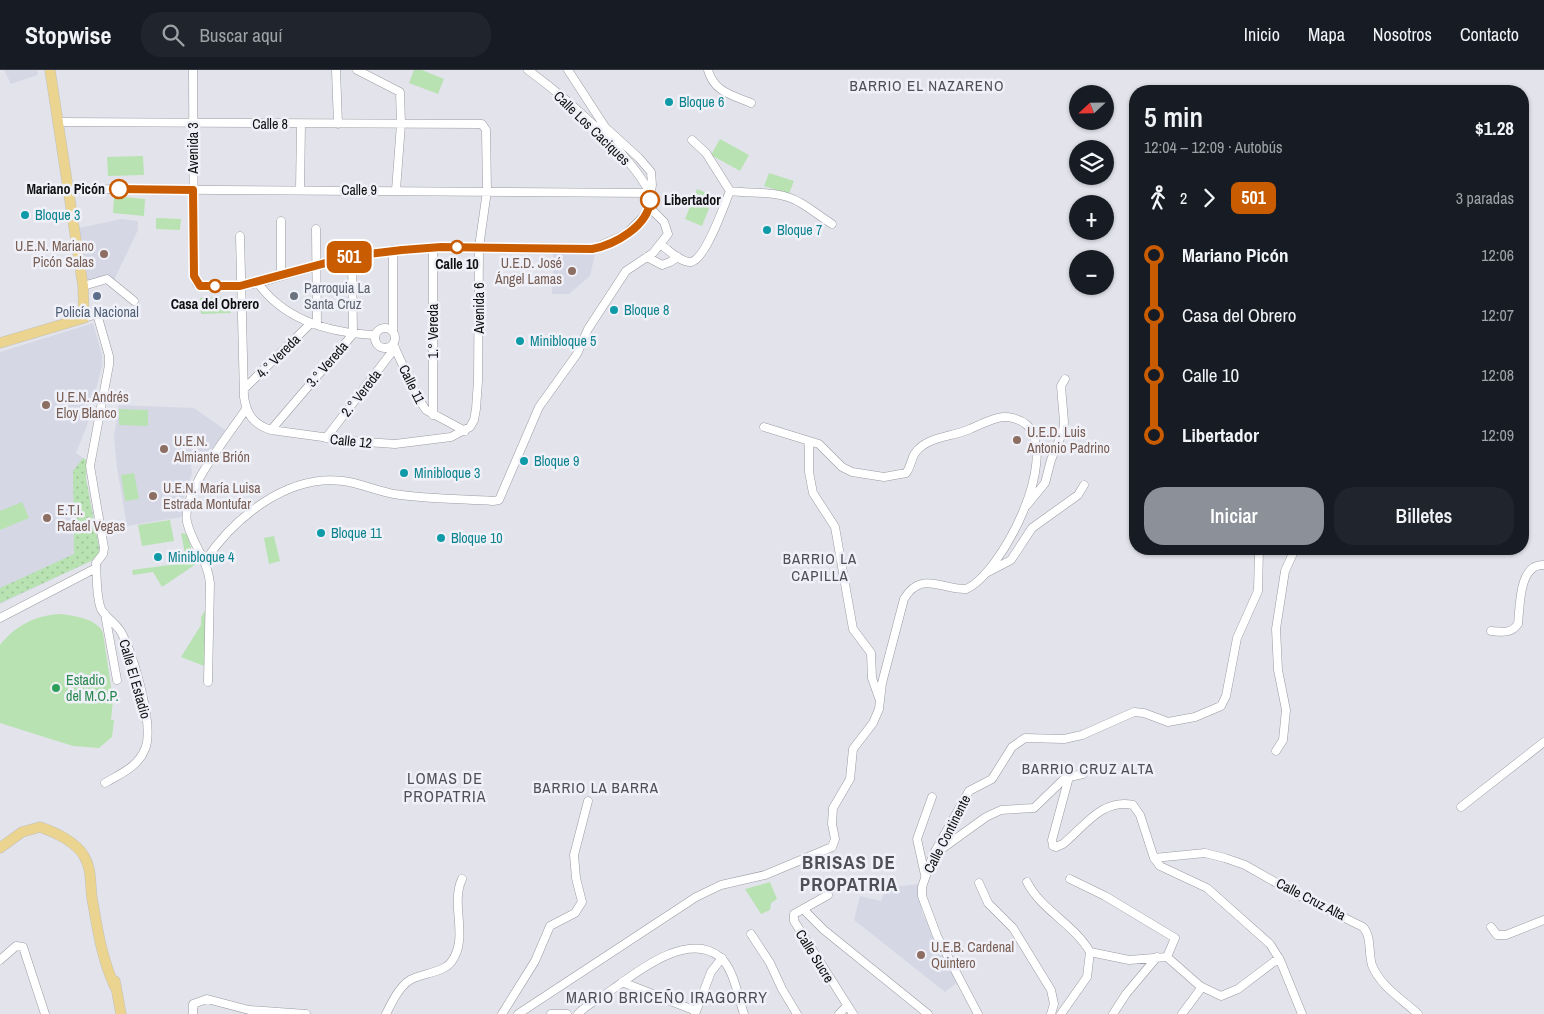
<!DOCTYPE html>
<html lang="es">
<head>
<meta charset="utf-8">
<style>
  body { margin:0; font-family:"Archivo Narrow",sans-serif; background:#20242c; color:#f1f3f6; height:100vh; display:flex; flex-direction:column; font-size:19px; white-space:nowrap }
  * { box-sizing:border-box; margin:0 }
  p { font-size:16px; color:#9ea1a6 }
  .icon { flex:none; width:28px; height:28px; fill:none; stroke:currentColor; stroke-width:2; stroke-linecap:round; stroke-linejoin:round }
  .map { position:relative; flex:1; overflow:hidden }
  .panel { position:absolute; left:1129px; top:15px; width:400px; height:470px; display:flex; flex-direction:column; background:#171b24; border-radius:20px; box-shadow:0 1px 4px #0004 }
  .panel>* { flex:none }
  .badge { padding:0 10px; border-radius:8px; font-size:18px; line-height:32px }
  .needle { width:32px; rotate:248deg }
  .fabs { position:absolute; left:1069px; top:15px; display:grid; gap:10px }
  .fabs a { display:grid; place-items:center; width:45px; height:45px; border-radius:50%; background:#171b24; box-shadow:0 1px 4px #0004; font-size:25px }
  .map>.badge { position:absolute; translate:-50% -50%; box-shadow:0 0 0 2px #fff }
  .legs { display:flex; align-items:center; gap:8px; height:55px; padding:0 15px; font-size:16px }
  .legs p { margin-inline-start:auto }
  .head { display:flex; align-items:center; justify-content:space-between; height:85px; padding:0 15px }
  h1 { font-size:28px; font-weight:600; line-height:38px }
  .cta { display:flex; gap:10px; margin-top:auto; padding:10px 15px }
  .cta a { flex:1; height:58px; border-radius:20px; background:#8c9099; color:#fff; font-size:20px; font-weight:600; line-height:58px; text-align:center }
  .cta a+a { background:#20242c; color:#f1f3f6 }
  ul { padding:0 15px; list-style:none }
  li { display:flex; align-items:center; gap:18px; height:60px; font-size:19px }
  li i { display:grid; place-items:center; width:8px; height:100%; margin:0 6px; background:currentColor }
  li i::after { content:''; width:12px; height:12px; margin:-6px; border:4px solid; border-radius:50%; background:#171b24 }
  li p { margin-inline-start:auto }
  li:first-child i { background:linear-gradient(#0000 50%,currentColor 0) }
  li:last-child i { background:linear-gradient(currentColor 50%,#0000 0) }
  header { display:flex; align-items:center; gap:30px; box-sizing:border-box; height:70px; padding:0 25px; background:#171b24; border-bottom:1px solid #363941 }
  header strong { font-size:24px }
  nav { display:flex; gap:28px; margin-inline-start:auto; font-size:18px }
  .search { width:350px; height:45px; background:#20242c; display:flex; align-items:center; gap:12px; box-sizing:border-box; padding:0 18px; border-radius:20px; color:#9ea1a6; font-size:19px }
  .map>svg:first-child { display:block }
  .built { fill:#d5d7e5 }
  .grass { fill:url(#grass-dots) }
  .park { fill:#b8e2b1 }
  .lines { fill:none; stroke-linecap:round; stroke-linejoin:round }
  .minor-casing { stroke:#9a9ba2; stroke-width:9 }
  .major-casing { stroke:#c1c1c1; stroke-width:11 }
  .minor { stroke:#fff; stroke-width:8 }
  .major { stroke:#ead490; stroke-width:10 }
  .line-1-casing { stroke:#fff; stroke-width:11 }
  .line-1 { stroke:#c95b00; stroke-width:8 }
  .culture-dot { fill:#0f9aa8; stroke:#f0f1f8; stroke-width:2 }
  .stop-1-dot { fill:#fff; stroke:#c95b00; stroke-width:2.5 }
  .education-dot { fill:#8d6e63; stroke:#f0f1f8; stroke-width:2 }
  .service-dot { fill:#5c6f8a; stroke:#f0f1f8; stroke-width:2 }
  .worship-dot { fill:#6b7280; stroke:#f0f1f8; stroke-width:2 }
  .leisure-dot { fill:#2e9e5b; stroke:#f0f1f8; stroke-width:2 }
  .labels { text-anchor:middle; stroke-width:5; stroke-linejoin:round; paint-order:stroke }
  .culture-label { font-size:14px; fill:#0d838f; stroke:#f0f1f8; text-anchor:start }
  .street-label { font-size:14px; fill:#0f0f11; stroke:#f0f1f8 }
  .stop-label { font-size:14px; font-weight:bold; fill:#0f0f11; stroke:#f0f1f8 }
  .education-label { font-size:14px; fill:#785e54; stroke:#f0f1f8; text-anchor:start }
  .worship-label { font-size:14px; fill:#5b616d; stroke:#f0f1f8; text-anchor:start }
  .service-label { font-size:14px; fill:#4e5e75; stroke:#f0f1f8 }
  .leisure-label { font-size:14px; fill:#27864d; stroke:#f0f1f8; text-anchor:start }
  .neighbourhood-label { font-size:15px; letter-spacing:1px; fill:#4f5056; stroke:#f0f1f8 }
  .quarter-label { font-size:16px; letter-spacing:1px; fill:#4f5056; stroke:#f0f1f8 }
  .district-label { font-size:19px; font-weight:bold; letter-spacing:1px; fill:#4f5056; stroke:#f0f1f8 }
</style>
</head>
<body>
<header>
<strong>Stopwise</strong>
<div class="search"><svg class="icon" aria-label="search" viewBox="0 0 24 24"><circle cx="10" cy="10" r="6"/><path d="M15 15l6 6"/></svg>Buscar aquí</div>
<nav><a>Inicio</a><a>Mapa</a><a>Nosotros</a><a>Contacto</a></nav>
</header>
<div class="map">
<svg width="1544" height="944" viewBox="0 0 1544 944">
  <defs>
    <pattern id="grass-dots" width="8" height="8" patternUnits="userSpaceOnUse" patternTransform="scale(1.25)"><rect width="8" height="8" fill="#b8e2b1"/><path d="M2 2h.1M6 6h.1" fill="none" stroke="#9dc197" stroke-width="1.8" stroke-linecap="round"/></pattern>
  </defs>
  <rect width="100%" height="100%" fill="#e3e4eb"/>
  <path class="built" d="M4,0H37L38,5L11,14Z
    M121,149L138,151V160L114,210L86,211L79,158Z
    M553,181L595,184L590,206L569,224H552Z
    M93,253L102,285V295L88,353L76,383L86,390V409L101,483L91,491L0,534V282Z
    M119,335L194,338L225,360L203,393L191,395L192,403L183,430L182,447L127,456L117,398L114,366Z
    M918,814L922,843L959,911L945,922L854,850L860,826L881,831L886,818Z"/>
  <path class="grass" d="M83,388L86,390V409L100,483L91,491L0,533V518L74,484L73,401Z"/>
  <path class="park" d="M414,0H422L444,9L438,24L409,13Z
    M720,69L749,85L740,101L711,85Z
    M143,86L144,105L108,106L107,87Z
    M769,103L794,111L789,124L764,116Z
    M697,119L714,126L702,156L685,149Z
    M114,126L145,129L144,146L113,143Z
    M156,148L181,149L180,160L156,159Z
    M231,227V243L201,244L200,228Z
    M119,339L148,340V356L119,355Z
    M134,403L139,429L125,431L121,405Z
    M22,432L29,448L0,460V441Z
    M170,450L174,471L142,476L138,455Z
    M181,463L187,464L196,494L162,517L153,502L133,505L132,500L184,493L186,489Z
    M274,466L280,491L269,494L264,468Z
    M207,537L204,596L181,587L201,555V547Z
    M61,544C75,546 98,549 103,563L113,630L111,650H114L112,667L99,678L73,676L0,653V575C16,555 36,545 61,544Z
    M770,812L777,829L771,833L770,840L761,844L745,819Z"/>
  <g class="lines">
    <g class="minor-casing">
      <path id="minor" d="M193,0L194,206L197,214L200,216H240L258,213L352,186L381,182L441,177L592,179L626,164L647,143L652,115L651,102L639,88L605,57L568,0
        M336,0L338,54
        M357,0L400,22L401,54L396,120
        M528,0C566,28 628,81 650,123
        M708,0C714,22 732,25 751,33
        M58,52L482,54L486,60L487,121L479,177L478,311L476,339L474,350L470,357L451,367L395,374L352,371L271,360C253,354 247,345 244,327L240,166
        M692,70L706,83L730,121
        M69,119L650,123
        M300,120L301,54
        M730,121C752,124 779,120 799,132C810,138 821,147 832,154
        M281,151V206
        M316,159L317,255
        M661,175C669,180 681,193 691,192C706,189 724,135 730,121
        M647,187L662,195L670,192L678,187
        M258,213C285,251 331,263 375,265
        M83,216L107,209L134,231
        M84,248L97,244L109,286V295L90,396L104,478L103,484L96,493C97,507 96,526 101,539C105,547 116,553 121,562C133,584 155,656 145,679C138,697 120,704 105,713
        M375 268a10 10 0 1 1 20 0a10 10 0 1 1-20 0Z
        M393,262V180
        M393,274L418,328L426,340L465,361
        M244,319L311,253
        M433,345V177
        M271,360L353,264L352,186
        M326,368L395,278
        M809,371V402L813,423L835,457L853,559L871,583L872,608L879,628
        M1027,435L1045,413L1051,390L1063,361L1064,352L1061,316L1065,309
        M205,491C234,448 287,404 343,411C360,413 377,421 394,424C427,429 460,429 493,431L499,430L539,337L577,284L588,259L626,201L653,183L668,164L664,152L649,137
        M986,503L1011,490L1032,458L1078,425L1084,415
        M105,544L117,610
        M0,548L96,498
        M1491,561C1502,562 1511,564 1518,554C1520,536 1519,493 1544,495
        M208,612L210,513C208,490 192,474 187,452C181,422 229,365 246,339
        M1276,681L1283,670L1286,640L1278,600L1276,559L1285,501L1295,479
        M1069,707L1052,770L1053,776L1056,777L1063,774C1084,757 1102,728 1133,735L1140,745L1154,788L1160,796L1207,818L1270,874L1280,890L1302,944
        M1461,737L1544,672
        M936,783L986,747L1001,740L1034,738L1065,708L1083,704
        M1154,788L1205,783L1225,788L1245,795L1296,824L1363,857C1372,867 1368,882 1372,895C1380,916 1402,929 1418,944
        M925,805L917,769L932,727
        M1070,809L1105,826L1175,868L1167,887
        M1027,812C1041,840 1074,854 1090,882
        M979,813L988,833L1013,858L1051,920L1054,934L1051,944
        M828,825L794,844V851L853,944
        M803,839L824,860L928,944
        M1491,857L1497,865H1506L1544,850
        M751,864L770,893L782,919L797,944
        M1090,882L1129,890L1167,887L1200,916L1221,926L1238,919L1279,888
        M0,890L16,876L23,877L45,944
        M622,912L696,941
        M193,944V934L207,929L249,940L306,944
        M386,944C392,932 399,917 410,910C422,903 444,903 452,891C469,866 450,835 462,809
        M502,944L535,891L550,856L575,843L582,832L576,808L574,785L588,731
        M518,944L696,827L721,815L765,805L832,777L835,769L832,754L833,738L850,709L853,679L873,653L879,639L882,613L904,529C921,500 942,520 966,519C1001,504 1060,389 1027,355C1020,349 1007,345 998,348C989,350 979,355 970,359C953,367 927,366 915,383C911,389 911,397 906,403L884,407L852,402L842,397L819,374L764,357
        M551,944H567
        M578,944C588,933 601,928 613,919C638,901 688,861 720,887C734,899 738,927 744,944
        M695,944L711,902L722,888
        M839,944L847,936
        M978,944L937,866L922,826V817L933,785L969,721L992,709L1012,677L1025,668L1064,669L1082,665L1134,642L1144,643L1168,652L1195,647L1221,636L1226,626L1237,568L1258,521L1259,479
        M1061,944L1087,907L1090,882
        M1113,944L1126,924L1157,887
        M1182,944L1202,917"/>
    </g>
    <g class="major-casing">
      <path id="major" d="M0,273L84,248L83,216L50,0
        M0,778L22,762L40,757C55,762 76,772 84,786C92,799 90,814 92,828C97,857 102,890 115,917
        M115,911L121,944"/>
    </g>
    <use href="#minor" class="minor"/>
    <use href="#major" class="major"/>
  </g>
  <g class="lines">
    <g class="line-1-casing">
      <path id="line-1" d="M119,119L193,120L194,206L200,216H240L352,186L402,180L441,177L592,179C614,175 649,156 650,130"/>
    </g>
    <use href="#line-1" class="line-1"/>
  </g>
  <g class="culture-dot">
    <circle cx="669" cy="32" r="5"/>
    <circle cx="25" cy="145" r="5"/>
    <circle cx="767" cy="160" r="5"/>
    <circle cx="614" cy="240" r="5"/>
    <circle cx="520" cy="271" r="5"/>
    <circle cx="524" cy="391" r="5"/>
    <circle cx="404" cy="403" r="5"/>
    <circle cx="321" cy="463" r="5"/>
    <circle cx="441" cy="468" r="5"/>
    <circle cx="158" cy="487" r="5"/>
  </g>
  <g class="stop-1-dot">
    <circle cx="119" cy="119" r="9"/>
    <circle cx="650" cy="130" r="9"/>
    <circle cx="457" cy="177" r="6"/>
    <circle cx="215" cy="216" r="6"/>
  </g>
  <g class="education-dot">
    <circle cx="104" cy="184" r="5"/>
    <circle cx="572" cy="201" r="5"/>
    <circle cx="46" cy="335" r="5"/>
    <circle cx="1017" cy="370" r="5"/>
    <circle cx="164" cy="379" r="5"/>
    <circle cx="153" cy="426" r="5"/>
    <circle cx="47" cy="448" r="5"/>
    <circle cx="921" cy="885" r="5"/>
  </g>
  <circle class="service-dot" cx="97" cy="226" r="5"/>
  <circle class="worship-dot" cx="294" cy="226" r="5"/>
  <circle class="leisure-dot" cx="56" cy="618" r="5"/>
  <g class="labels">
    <g class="culture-label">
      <text x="679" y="37">Bloque 6</text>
      <text x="35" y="150">Bloque 3</text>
      <text x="777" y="165">Bloque 7</text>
      <text x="624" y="245">Bloque 8</text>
      <text x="530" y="276">Minibloque 5</text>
      <text x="534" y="396">Bloque 9</text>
      <text x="414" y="408">Minibloque 3</text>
      <text x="331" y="468">Bloque 11</text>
      <text x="451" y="473">Bloque 10</text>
      <text x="168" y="492">Minibloque 4</text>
    </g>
    <g class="street-label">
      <text x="270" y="59">Calle 8</text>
      <text transform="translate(592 58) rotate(44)" y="5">Calle Los Caciques</text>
      <text transform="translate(193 78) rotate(-90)" y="5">Avenida 3</text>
      <text x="359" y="125">Calle 9</text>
      <text transform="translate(479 238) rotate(-90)" y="5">Avenida 6</text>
      <text transform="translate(433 261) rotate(-90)" y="5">1.° Vereda</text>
      <text transform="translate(278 286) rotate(-45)" y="5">4.° Vereda</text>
      <text transform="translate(327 294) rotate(-49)" y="5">3.° Vereda</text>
      <text transform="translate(412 314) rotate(64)" y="5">Calle 11</text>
      <text transform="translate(361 323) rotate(-52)" y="5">2.° Vereda</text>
      <text transform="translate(351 371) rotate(6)" y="5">Calle 12</text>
      <text transform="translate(135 609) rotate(74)" y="5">Calle El Estadio</text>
      <text transform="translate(947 764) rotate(-63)" y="5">Calle Continente</text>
      <text transform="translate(1311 829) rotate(27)" y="5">Calle Cruz Alta</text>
      <text transform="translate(815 886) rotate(58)" y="5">Calle Sucre</text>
    </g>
    <g class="stop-label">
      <text x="105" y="124" text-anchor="end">Mariano Picón</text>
      <text x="664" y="135" text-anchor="start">Libertador</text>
      <text x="457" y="199">Calle 10</text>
      <text x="215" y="239">Casa del Obrero</text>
    </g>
    <g class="education-label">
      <text x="94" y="181" text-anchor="end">U.E.N. Mariano<tspan x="94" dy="16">Picón Salas</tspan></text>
      <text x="562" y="198" text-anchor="end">U.E.D. José<tspan x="562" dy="16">Ángel Lamas</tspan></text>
      <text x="56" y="332">U.E.N. Andrés<tspan x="56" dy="16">Eloy Blanco</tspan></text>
      <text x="1027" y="367">U.E.D. Luis<tspan x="1027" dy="16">Antonio Padrino</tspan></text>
      <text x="174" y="376">U.E.N.<tspan x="174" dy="16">Almiante Brión</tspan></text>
      <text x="163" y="423">U.E.N. María Luisa<tspan x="163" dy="16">Estrada Montufar</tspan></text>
      <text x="57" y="445">E.T.I.<tspan x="57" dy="16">Rafael Vegas</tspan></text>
      <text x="931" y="882">U.E.B. Cardenal<tspan x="931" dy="16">Quintero</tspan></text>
    </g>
    <g class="worship-label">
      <text x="304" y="223">Parroquia La<tspan x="304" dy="16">Santa Cruz</tspan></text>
    </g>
    <g class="service-label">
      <text x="97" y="247">Policía Nacional</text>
    </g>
    <g class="leisure-label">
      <text x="66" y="615">Estadio<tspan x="66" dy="16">del M.O.P.</tspan></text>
    </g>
    <g class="neighbourhood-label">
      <text x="927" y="21">BARRIO EL NAZARENO</text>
      <text x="820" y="494">BARRIO LA<tspan x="820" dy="17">CAPILLA</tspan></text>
      <text x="1088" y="704">BARRIO CRUZ ALTA</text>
      <text x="596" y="723">BARRIO LA BARRA</text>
    </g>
    <g class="quarter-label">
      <text x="445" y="714">LOMAS DE<tspan x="445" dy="18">PROPATRIA</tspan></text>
      <text x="667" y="933">MARIO BRICEÑO IRAGORRY</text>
    </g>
    <g class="district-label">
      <text x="849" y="799">BRISAS DE<tspan x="849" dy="22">PROPATRIA</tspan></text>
    </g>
  </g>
</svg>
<div class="fabs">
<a><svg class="needle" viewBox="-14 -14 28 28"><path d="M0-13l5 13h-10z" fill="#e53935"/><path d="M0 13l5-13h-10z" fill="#9ea1a6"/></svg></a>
<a><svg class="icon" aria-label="layers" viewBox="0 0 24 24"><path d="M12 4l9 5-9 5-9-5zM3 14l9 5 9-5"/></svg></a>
<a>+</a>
<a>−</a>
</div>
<b class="badge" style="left:349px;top:187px;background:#c95b00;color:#fff">501</b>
<section class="panel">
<div class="head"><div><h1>5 min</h1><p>12:04 – 12:09 · Autobús</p></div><b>$1.28</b></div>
<div class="legs"><svg class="icon" aria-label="walk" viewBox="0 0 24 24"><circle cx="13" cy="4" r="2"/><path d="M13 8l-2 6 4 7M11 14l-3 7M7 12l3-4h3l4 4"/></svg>2<svg class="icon" aria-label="forward" viewBox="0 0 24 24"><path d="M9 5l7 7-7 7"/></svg><b class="badge" style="background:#c95b00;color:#fff">501</b><p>3 paradas</p></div>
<ul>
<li><i style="color:#c95b00"></i><b>Mariano Picón</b><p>12:06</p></li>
<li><i style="color:#c95b00"></i><span>Casa del Obrero</span><p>12:07</p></li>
<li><i style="color:#c95b00"></i><span>Calle 10</span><p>12:08</p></li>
<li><i style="color:#c95b00"></i><b>Libertador</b><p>12:09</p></li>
</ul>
<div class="cta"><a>Iniciar</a><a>Billetes</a></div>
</section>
</div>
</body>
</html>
